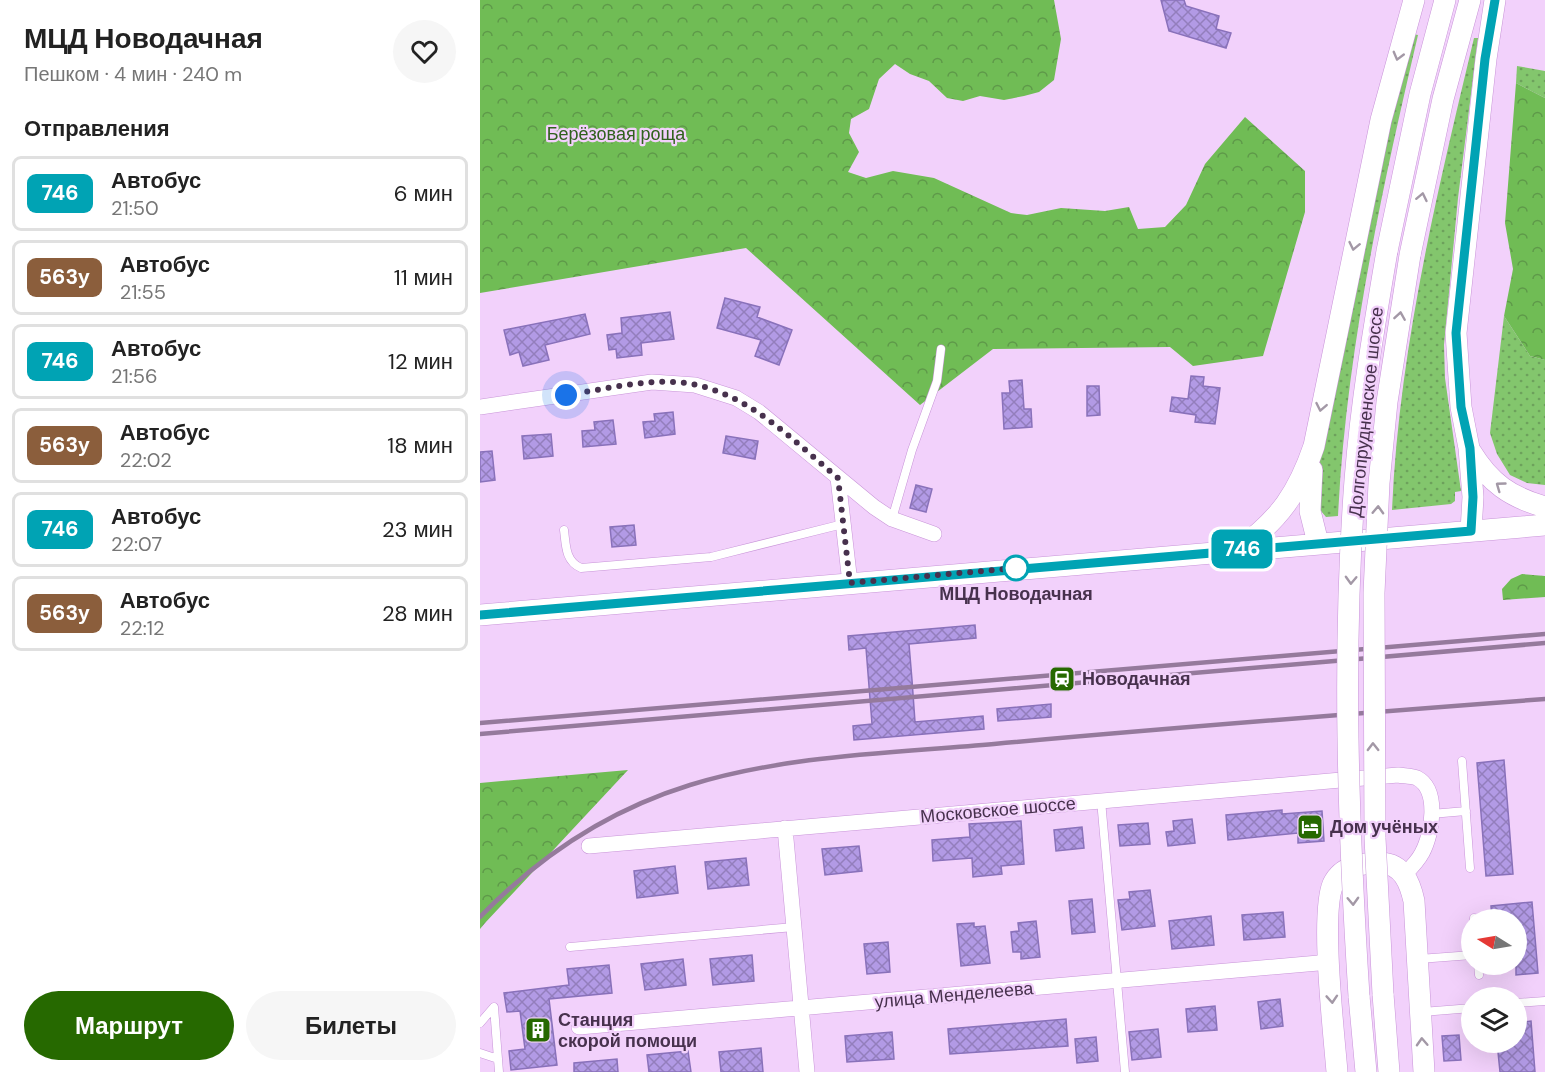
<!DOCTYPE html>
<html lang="ru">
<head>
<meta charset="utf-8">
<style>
  body { margin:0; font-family:"DM Sans",sans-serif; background:#f6f6f6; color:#222; height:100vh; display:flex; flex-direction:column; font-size:22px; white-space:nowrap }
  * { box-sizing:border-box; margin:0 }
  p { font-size:20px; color:#767676 }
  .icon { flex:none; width:33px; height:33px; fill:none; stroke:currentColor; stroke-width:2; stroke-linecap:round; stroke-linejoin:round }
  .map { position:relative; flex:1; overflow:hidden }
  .details { display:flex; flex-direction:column; background:#fff; width:480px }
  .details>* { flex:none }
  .badge { padding:0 12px; border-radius:9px; font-size:21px; line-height:39px }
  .needle { width:39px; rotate:281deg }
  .buttons { position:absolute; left:981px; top:909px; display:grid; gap:12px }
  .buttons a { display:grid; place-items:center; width:66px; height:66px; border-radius:50%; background:#fff; box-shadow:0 6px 24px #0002; font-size:30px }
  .you { position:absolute; width:30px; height:30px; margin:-15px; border:4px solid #fff; border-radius:50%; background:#1a73e8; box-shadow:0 0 0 9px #1a73e833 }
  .map>.badge { position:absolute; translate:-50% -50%; box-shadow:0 0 0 3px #fff }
  h2 { padding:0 24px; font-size:22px; line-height:54px }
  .round { display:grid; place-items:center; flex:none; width:63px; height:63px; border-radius:32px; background:#f6f6f6 }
  .headline { display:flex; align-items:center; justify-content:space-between; height:102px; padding:0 24px }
  h1 { font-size:28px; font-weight:700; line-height:45px }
  .primary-button { display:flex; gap:12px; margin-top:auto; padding:12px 24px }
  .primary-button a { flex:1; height:69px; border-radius:36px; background:#266900; color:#fff; font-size:24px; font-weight:700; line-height:69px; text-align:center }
  .primary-button a+a { background:#f6f6f6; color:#222 }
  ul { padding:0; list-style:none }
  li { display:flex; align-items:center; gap:18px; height:75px; margin:0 12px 9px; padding:0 12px; border:3px solid #e0e0e0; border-radius:9px }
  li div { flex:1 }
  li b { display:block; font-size:22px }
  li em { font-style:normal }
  li .badge { min-width:66px; font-weight:700; text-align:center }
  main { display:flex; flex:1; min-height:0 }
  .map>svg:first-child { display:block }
  .grass { fill:url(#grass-dots) }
  .forest { fill:url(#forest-crowns) }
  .building { fill:url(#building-cross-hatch); stroke:#8971ba; stroke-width:1.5 }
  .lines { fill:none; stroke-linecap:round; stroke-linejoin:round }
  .lane-casing { stroke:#c894d8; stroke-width:9 }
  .street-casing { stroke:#c894d8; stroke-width:16 }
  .secondary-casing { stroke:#c894d8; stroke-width:22 }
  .lane { stroke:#fff; stroke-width:8 }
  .street { stroke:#fff; stroke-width:15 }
  .secondary { stroke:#fff; stroke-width:21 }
  .rail { stroke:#957a9c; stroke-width:4.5 }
  .secondary-bridge-casing { stroke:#c894d8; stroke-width:22; stroke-linecap:butt }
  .secondary-bridge { stroke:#fff; stroke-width:21 }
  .oneway { stroke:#a398a6 }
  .line-casing { stroke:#fff; stroke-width:14 }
  .line { stroke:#00a3b4; stroke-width:9 }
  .walk { stroke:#47314d; stroke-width:6; stroke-dasharray:0 10.8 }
  .stop-dot { fill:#fff; stroke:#00a3b4; stroke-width:3 }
  .labels { text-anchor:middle; stroke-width:4.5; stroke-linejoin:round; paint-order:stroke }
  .park-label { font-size:18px; fill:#30611d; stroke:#f2d1fb }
  .street-label { font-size:18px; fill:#47314d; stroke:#f2d1fb }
  .stop-label { font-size:18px; font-weight:bold; fill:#47314d; stroke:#f2d1fb }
  .poi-label { font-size:18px; font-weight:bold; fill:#47314d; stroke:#f2d1fb; text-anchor:start }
</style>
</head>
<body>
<main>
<section class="details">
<div class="headline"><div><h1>МЦД Новодачная</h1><p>Пешком · 4 мин · 240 m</p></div><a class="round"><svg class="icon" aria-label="heart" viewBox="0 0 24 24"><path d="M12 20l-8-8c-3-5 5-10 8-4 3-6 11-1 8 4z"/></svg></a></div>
<h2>Отправления</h2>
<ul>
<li><span class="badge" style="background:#00a3b4;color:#fff">746</span><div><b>Автобус</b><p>21:50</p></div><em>6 мин</em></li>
<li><span class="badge" style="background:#8b5e3c;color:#fff">563у</span><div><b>Автобус</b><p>21:55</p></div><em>11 мин</em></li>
<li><span class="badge" style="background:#00a3b4;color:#fff">746</span><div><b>Автобус</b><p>21:56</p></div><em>12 мин</em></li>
<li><span class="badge" style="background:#8b5e3c;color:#fff">563у</span><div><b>Автобус</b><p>22:02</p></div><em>18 мин</em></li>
<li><span class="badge" style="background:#00a3b4;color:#fff">746</span><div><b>Автобус</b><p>22:07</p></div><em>23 мин</em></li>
<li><span class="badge" style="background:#8b5e3c;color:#fff">563у</span><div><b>Автобус</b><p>22:12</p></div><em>28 мин</em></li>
</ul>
<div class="primary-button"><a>Маршрут</a><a>Билеты</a></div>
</section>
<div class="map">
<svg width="1065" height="1072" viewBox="0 0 1065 1072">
  <defs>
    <pattern id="grass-dots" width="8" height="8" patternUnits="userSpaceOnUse" patternTransform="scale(1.5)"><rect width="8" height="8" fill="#83c66d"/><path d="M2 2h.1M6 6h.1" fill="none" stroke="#6da15c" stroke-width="1.8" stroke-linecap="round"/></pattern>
    <pattern id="forest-crowns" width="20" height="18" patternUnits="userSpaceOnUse" patternTransform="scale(1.5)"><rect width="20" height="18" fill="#70bc55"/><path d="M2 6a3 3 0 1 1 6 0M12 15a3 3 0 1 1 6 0" fill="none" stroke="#5e9949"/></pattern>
    <pattern id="building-cross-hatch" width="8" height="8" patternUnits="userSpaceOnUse" patternTransform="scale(1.5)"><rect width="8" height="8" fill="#b29ae5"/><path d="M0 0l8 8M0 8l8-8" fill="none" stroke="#937ebc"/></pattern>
  </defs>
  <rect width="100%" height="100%" fill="#f2d1fb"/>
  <path class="grass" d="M933,34L938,35C901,193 866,354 858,516L846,517L841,511L834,486L906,133Z
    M994,38H998L978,198L964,345L965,378L981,491L975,492V501L971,504L912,510C919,349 957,193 994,38Z
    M1037,66L1065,71V98L1036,83Z
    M1024,316L1050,356L1065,360V485L1047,483L1030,475L1017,454L1010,433Z"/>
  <path class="forest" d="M0,0H574L581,39L574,80L559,92L544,96L524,100L500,96L483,101L467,98L449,81L430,74L415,64L399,79L389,109L371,119L369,133L379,152L368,172L386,178L413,171L454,178L531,213L547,215L581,208L625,211L649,207L658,229L685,227L706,205L725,164L765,117L825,171V212L783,356L713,366L690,347L513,349L440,405L266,248L0,293Z
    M1036,83L1065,98V360L1050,356L1024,316L1033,269L1025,223Z
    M1042,574L1065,576V597L1023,600L1022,589L1031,579Z
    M148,770L5,923L0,929V783Z"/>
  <path class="building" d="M681,0H704L706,6L739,16L736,29L751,33L746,48L689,31Z
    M245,298L280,307L277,317L312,330L299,365L275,356L281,340L237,328Z
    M190,312L194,339L161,343L162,355L137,358L136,349L129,350L127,335L142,333L141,318Z
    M105,314L110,334L65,345L69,360L43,366L39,352L30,355L24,330Z
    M711,376L724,377L723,386L740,388L735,424L715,422L716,415L690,411L692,397L708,399Z
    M542,380L544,409H551L552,427L524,429L522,393H530L529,381Z
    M607,386H619L620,415L607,416Z
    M193,412L195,434L165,438L163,422L175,421L174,414Z
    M133,420L136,444L103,447L102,431L115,430L114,422Z
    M71,434L73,456L44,459L42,436Z
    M246,436L278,441L275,459L243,453Z
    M12,451L15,480L0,482V452Z
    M436,485L452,489L446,512L430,508Z
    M154,525L156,545L132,547L130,527Z
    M495,625L496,638L429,644L432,680L435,722L503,716L504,729L374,740L373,726L392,724L386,648L369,650L368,636Z
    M571,704V717L518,721L517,709Z
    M1024,760L1033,874L1006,876L997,763Z
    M802,810V814L842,811L844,841L818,843V833L748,840L746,815Z
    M712,819L715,843L688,846L686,832L694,831L693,821Z
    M541,821L544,864L521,866L522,874L493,877L492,858L453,861L452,840L490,837L489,824Z
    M668,823L670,844L640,846L638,825Z
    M602,827L604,848L576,851L574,830Z
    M379,846L382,871L345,875L342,849Z
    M266,858L269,885L228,889L225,862Z
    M195,866L198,893L157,898L154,871Z
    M670,890L675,926L642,930L638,900L650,899L649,892Z
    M612,899L615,932L592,934L589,901Z
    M1052,902L1058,973L1036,975V920H1012L1011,906Z
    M803,912L805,937L764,940L762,915Z
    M731,916L734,945L692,949L689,921Z
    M556,921L560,957L541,959V952H533L531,932L539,931L538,923Z
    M494,923V927L505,926L510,963L481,966L477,924Z
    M408,942L410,972L387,974L384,944Z
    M272,955L274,981L233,985L230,959Z
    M203,959L206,985L165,990L161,964Z
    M129,965L132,993L69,999L77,1065L31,1070L29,1051L45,1049L40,1011L27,1012L24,993L89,985L87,969Z
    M800,999L803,1026L781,1029L778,1002Z
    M735,1006L737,1030L708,1032L706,1009Z
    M586,1019L588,1046L470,1054L468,1029Z
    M1051,1021L1055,1072H1020L1017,1042H1036V1023Z
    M678,1029L681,1057L652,1060L649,1032Z
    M412,1032L414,1059L367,1062L365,1036Z
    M979,1035L981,1060L964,1061L962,1036Z
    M616,1037L618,1061L597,1063L595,1039Z
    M281,1048L283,1072H241L239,1052Z
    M208,1051L211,1072H169L167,1055Z
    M137,1059L138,1072H94V1063Z"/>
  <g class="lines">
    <g class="lane-casing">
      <path id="lane" d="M412,519L432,450L457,381L461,349
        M84,530C86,545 85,561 101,568L231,557L363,524
        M982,761L990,868
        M621,800L645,1072
        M951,814L986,811
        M994,918V920
        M90,947L314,927
        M939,959L992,955
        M998,964L999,975
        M1036,1003L1065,1001
        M942,1012L992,1008
        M0,1023L14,1007L19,1072
        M0,1053L18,1059"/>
    </g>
    <g class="street-casing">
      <path id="street" d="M0,407L172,382L215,385L256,398L279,412L394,507L412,519L454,534
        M358,478L370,583
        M305,828L327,1072
        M109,846L918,775C924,776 932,776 937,778C960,790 952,835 942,853C938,861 931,868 924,875
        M99,1027L850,962"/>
    </g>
    <g class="secondary-casing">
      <path id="secondary" d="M907,251L940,94L965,0
        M930,255L963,99L990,0
        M991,452C1010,483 1030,497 1065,507
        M832,470L830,511L838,543
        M991,531L993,497L989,448L981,407L976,333L1006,59L1015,0
        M759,549C800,519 818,493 834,446L901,120L934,0
        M0,615L1065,525
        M903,994L909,1072
        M879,996L886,1072
        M857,1072C854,1034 840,914 853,884C862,865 883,863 901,863C923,864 930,883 934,901L944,1072"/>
    </g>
    <use href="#lane" class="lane"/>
    <use href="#street" class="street"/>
    <use href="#secondary" class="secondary"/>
    <path class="rail" d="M0,723L1065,634
      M0,734L1065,643
      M0,917C59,856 129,810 210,785C307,755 414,753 514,744C698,727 881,713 1065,699"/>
    <g class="secondary-bridge-casing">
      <path id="secondary-bridge" d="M903,994L895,838L894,593L899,483L907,402L930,255
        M879,996C868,825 862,651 875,480C881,403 894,327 907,251"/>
    </g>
    <use href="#secondary-bridge" class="secondary-bridge"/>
  </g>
  <defs><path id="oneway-chevron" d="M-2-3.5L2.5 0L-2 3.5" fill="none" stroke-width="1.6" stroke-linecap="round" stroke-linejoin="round" transform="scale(1.5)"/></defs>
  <g class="oneway">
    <use href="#oneway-chevron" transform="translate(918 56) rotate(105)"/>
    <use href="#oneway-chevron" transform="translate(942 197) rotate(-78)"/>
    <use href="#oneway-chevron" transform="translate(874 246) rotate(102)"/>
    <use href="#oneway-chevron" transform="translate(920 316) rotate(-81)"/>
    <use href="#oneway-chevron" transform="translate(841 407) rotate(101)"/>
    <use href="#oneway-chevron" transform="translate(1020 486) rotate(-144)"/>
    <use href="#oneway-chevron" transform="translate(898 510) rotate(-88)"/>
    <use href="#oneway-chevron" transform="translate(871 580) rotate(92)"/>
    <use href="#oneway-chevron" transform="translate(893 747) rotate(-91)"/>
    <use href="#oneway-chevron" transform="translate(873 901) rotate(88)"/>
    <use href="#oneway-chevron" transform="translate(852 999) rotate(86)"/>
    <use href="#oneway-chevron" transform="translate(942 1042) rotate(-93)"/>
  </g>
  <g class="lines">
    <g class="line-casing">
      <path id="line" d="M0,615L991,531L993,497L990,448L981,407L976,333L1005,59L1015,0"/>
    </g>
    <use href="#line" class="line"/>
    <path class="walk" d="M86,395C121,390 159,380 195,382C262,386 310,438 358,478L370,583L536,568"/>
  </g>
  <defs>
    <g id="station-square" transform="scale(1.35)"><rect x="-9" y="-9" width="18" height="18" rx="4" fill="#266900" stroke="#f2d1fb"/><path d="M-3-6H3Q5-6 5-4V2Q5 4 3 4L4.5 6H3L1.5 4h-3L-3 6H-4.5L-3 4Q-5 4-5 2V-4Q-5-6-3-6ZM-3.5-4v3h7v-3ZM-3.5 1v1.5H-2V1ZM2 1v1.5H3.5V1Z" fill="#fff"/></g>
    <g id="hotel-square" transform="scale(1.35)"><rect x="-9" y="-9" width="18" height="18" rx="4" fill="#266900" stroke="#f2d1fb"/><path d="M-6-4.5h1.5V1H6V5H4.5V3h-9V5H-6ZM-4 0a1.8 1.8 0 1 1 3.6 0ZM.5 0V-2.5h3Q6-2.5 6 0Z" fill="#fff"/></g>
    <g id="building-square" transform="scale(1.35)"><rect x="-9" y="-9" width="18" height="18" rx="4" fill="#266900" stroke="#f2d1fb"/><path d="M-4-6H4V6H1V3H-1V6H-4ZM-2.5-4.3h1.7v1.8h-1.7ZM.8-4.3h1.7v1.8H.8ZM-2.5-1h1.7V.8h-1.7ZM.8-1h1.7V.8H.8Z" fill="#fff"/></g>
  </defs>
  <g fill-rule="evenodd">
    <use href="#station-square" x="582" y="679"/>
    <use href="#hotel-square" x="830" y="827"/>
    <use href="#building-square" x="58" y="1030"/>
  </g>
  <circle class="stop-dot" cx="536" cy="568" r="12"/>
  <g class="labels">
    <g class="park-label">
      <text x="136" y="140">Берёзовая роща</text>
    </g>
    <g class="street-label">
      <text transform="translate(886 412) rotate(-84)" y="6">Долгопрудненское шоссе</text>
      <text transform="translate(518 810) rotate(-5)" y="6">Московское шоссе</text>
      <text transform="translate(474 995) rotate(-5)" y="6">улица Менделеева</text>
    </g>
    <g class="stop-label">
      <text x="536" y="600">МЦД Новодачная</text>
    </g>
    <g class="poi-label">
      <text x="602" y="685">Новодачная</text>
      <text x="850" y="833">Дом учёных</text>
      <text x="78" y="1026">Станция<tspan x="78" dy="21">скорой помощи</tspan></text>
    </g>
  </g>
</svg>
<div class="buttons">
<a><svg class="needle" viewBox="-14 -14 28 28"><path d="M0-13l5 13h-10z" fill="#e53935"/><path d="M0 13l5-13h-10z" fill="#767676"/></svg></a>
<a><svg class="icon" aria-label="layers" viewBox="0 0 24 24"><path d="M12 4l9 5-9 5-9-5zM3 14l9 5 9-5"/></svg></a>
</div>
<div class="you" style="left:86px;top:395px"></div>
<b class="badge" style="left:762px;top:549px;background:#00a3b4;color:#fff">746</b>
</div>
</main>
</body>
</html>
